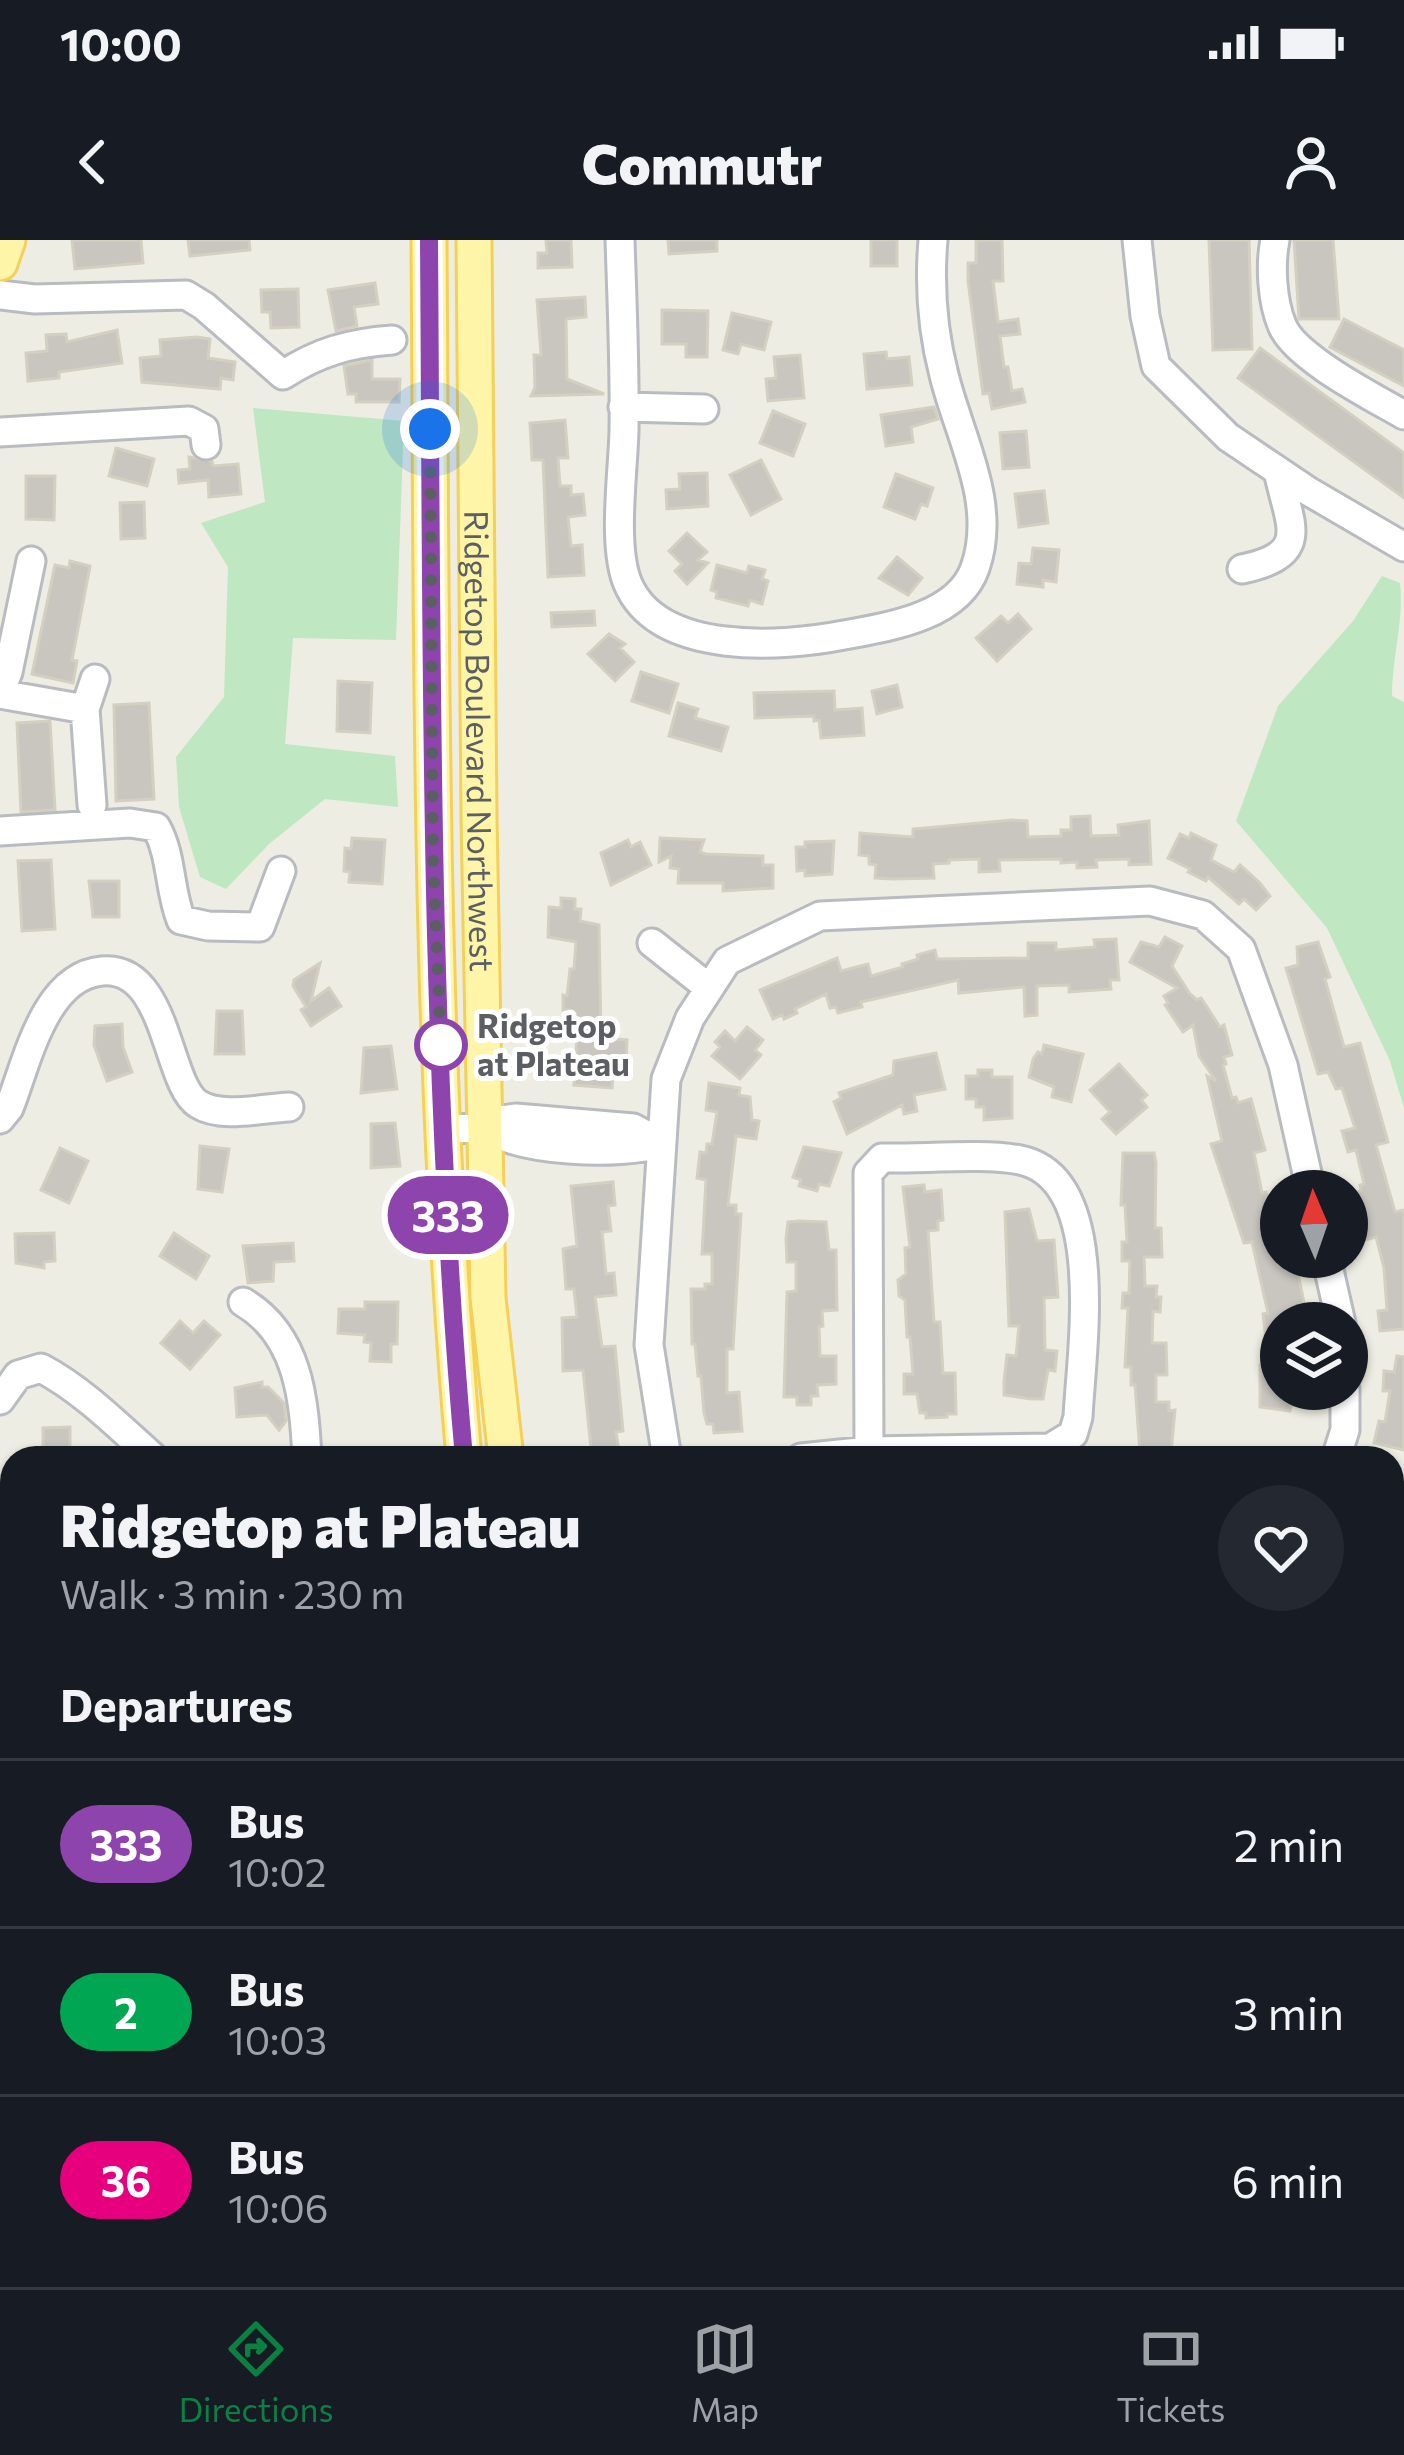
<!DOCTYPE html>
<html lang="en">
<head>
<meta charset="utf-8">
<style>
  body { margin:0; font-family:Commissioner,sans-serif; background:#242831; color:#f1f3f6; height:100vh; display:flex; flex-direction:column; font-size:45px; white-space:nowrap }
  * { box-sizing:border-box; margin:0 }
  p { font-size:39px; color:#9ea1a6 }
  .icon { flex:none; width:66px; height:66px; fill:none; stroke:currentColor; stroke-width:2; stroke-linecap:round; stroke-linejoin:round }
  .map { position:relative; flex:1; overflow:hidden }
  .side { position:absolute; left:0px; top:1206px; width:1404px; height:843px; display:flex; flex-direction:column; background:#171b24; border-radius:36px 36px 0 0; box-shadow:0 3px 9px #0004 }
  .side>* { flex:none }
  .badge { padding:0 24px; border-radius:39px; font-size:42px; line-height:78px }
  .needle { width:78px; rotate:358deg }
  .controls { position:absolute; left:1260px; top:930px; display:grid; gap:24px }
  .controls a { display:grid; place-items:center; width:108px; height:108px; border-radius:50%; background:#171b24; box-shadow:0 3px 9px #0004; font-size:60px }
  .you { position:absolute; width:60px; height:60px; margin:-30px; border:9px solid #fff; border-radius:50%; background:#1a73e8; box-shadow:0 0 0 18px #1a73e833 }
  .map>.badge { position:absolute; translate:-50% -50%; box-shadow:0 0 0 6px #fff }
  h2 { padding:0 60px; font-size:45px; line-height:108px }
  .round { display:grid; place-items:center; flex:none; width:126px; height:126px; border-radius:63px; background:#242831 }
  .head { display:flex; align-items:center; justify-content:space-between; height:204px; padding:0 60px }
  h1 { font-size:57px; font-weight:800; line-height:90px }
  ul { padding:0; list-style:none }
  li { display:flex; align-items:center; gap:36px; height:168px; padding:0 60px; border-top:3px solid #363941 }
  li div { flex:1 }
  li b { display:block; font-size:45px }
  li em { font-style:normal }
  li .badge { min-width:132px; font-weight:700; text-align:center }
  .status { display:flex; justify-content:space-between; align-items:center; height:84px; padding:0 60px; background:#171b24; direction:ltr }
  .status svg { height:33px; fill:currentColor }
  header { display:flex; justify-content:space-between; align-items:center; height:156px; padding:0 60px; background:#171b24; font-size:54px; font-weight:800 }
  .dock { display:flex; justify-content:space-around; align-items:center; height:168px; border-top:3px solid #363941; background:#171b24; font-size:33px; color:#9ea1a6 }
  .dock a { display:grid; justify-items:center; gap:6px }
  .dock .active { color:#0b8043 }
  .map>svg:first-child { display:block }
  .green { fill:#bfe7c1 }
  .building { fill:#c9c6c0; stroke:#d3cfc1; stroke-width:3 }
  .lines { fill:none; stroke-linecap:round; stroke-linejoin:round }
  .minor-casing { stroke:#b8bbc0; stroke-width:33 }
  .major-casing { stroke:#f4d057; stroke-width:39 }
  .minor { stroke:#fff; stroke-width:27 }
  .major { stroke:#fff5a8; stroke-width:33 }
  .line-casing { stroke:#fff; stroke-width:27 }
  .line { stroke:#8e44ad; stroke-width:18 }
  .walk { stroke:#5b5f64; stroke-width:12; stroke-dasharray:0 21.6 }
  .stop-dot { fill:#fff; stroke:#8e44ad; stroke-width:6 }
  .labels { text-anchor:middle; stroke-width:10; stroke-linejoin:round; paint-order:stroke }
  .street-label { font-size:33px; fill:#5b5f64; stroke:#fff }
  .stop-label { font-size:33px; font-weight:bold; fill:#5b5f64; stroke:#fff; text-anchor:start }
</style>
</head>
<body>
<div class="status"><b>10:00</b><svg viewBox="0 0 49 12"><path d="M0 12V9h3v3zM5 12V6h3v6zM10 12V3h3v9zM15 12V0h3v12zM26 1h20v11H26zM47 4h2v5h-2z"/></svg></div>
<header><svg class="icon" aria-label="back" viewBox="0 0 24 24"><path d="M15 5l-7 7 7 7"/></svg>Commutr<svg class="icon" aria-label="person" viewBox="0 0 24 24"><circle cx="12" cy="8" r="4"/><path d="M4 21q1-7 8-7t8 7"/></svg></header>
<div class="map">
<svg width="1404" height="2047" viewBox="0 0 1404 2047">
  <rect width="100%" height="100%" fill="#eeede3"/>
  <path class="green" d="M253,168L404,181L396,400L293,398L285,504L395,516L398,567L325,559L269,604L226,649L200,637L179,567L176,517L224,457L228,327L201,283L265,262Z
    M1382,336L1400,343C1404,383 1392,416 1392,456L1404,462V868L1390,821L1327,688L1236,581L1278,466L1353,381Z
    M0,1382H12V1658H0Z"/>
  <path class="building" d="M72,0H141L143,23L75,29Z
    M188,0H249L250,10L190,16Z
    M546,0H571L572,27L538,28V13H547Z
    M668,0H717V11L669,14Z
    M871,0H897V26H871Z
    M976,0H1002L1003,41H993L998,82L1018,79L1020,94L1000,96L1004,127H1008L1012,151L1022,149L1025,162L992,169L989,153L983,154L968,41V23H976Z
    M1209,0H1249L1252,109L1213,110Z
    M1294,0H1333L1339,79H1299Z
    M375,43L378,64L354,67L357,86L336,91L328,50Z
    M298,49L299,87L271,88L270,72H262L261,50Z
    M585,57L586,77L566,79L567,139L604,154L531,156L535,147L534,115H541L537,60Z
    M662,70L708,71L707,117H686V104H662Z
    M732,73L771,82L764,110L741,104L738,114L723,110Z
    M1344,79L1404,110V146L1330,107Z
    M117,90L122,123L59,132V138L28,141L26,113L47,111L46,95L66,94L67,102Z
    M197,97L210,99L208,118L235,122L233,140L221,138L220,149L142,142L140,118L161,116L160,100Z
    M1260,108L1404,213V258L1238,138Z
    M886,112L887,119L909,117L912,145L867,149L864,114Z
    M800,115L804,158L768,161L766,139L776,138L774,117Z
    M372,120V139H400L399,162H356V154H348L344,126Z
    M934,167L938,179L911,187L913,202L886,206L881,175Z
    M773,171L805,184L793,216L760,203Z
    M565,180L568,218H558L560,246H571V255L583,254L585,275L568,277L571,306L582,305L584,335L548,337L543,220H532L530,183Z
    M1026,191L1029,227L1003,229L1000,193Z
    M116,208L154,219L147,246L109,236Z
    M189,217L212,221L213,226L238,224L241,254L209,257L208,240L179,243L178,230L190,229Z
    M761,220L781,259L751,275L730,235Z
    M707,233L708,266L667,269L666,250L680,249L679,234Z
    M896,234L933,248L927,266L921,264L915,279L884,267Z
    M26,236H55L54,280L26,279Z
    M1044,251L1048,283L1019,287L1015,254Z
    M144,262L145,298L121,299L120,263Z
    M687,293L707,312L698,320L708,323L687,344L675,331L682,324L669,311Z
    M1033,308L1059,310L1056,342L1043,340V347L1017,344L1019,323L1031,324Z
    M897,317L922,338L908,355L879,338Z
    M70,321L90,326L72,420L77,421L73,443L32,434L55,325L69,328Z
    M717,325L747,333L749,326L765,330L762,339L768,341L762,364L750,360L748,366L716,358L717,352L711,350Z
    M594,371L595,385L552,387L551,373Z
    M1018,374L1031,389L997,421L976,398L1001,376L1008,383Z
    M609,394L625,404L620,408L634,422L615,441L588,414Z
    M641,432L678,444L669,473L632,461Z
    M338,441L372,443L370,493L337,491Z
    M897,445L902,467L877,474L872,451Z
    M834,451L835,470L862,468L864,495L821,498L819,480L814,481V476L755,478L754,453Z
    M149,463L154,559L116,561L114,465Z
    M678,463L698,469L695,478L728,487L721,511L669,496Z
    M50,481L55,570L21,572L17,483Z
    M1090,576L1091,596L1119,595L1118,585L1149,581L1151,624L1129,625V619L1096,620L1097,627L1077,628V622L1061,623V619L999,620L1000,631L979,632V619L949,620V623L933,624L934,638L893,639L875,638L876,625L869,624V616L859,615L860,593L913,597V589L1012,580L1027,581L1028,597L1061,596V590H1071V577Z
    M1191,593L1216,605L1211,620L1234,632L1240,625L1260,643L1270,656L1256,670L1244,659L1239,664L1208,637L1206,641L1188,632L1190,629L1168,618L1180,594L1189,598Z
    M352,598L385,600L382,644L349,642L350,632L344,631L345,608L351,609Z
    M660,598L704,600L700,612L706,614L763,616V625H773V648L723,651V643H678L679,629L670,628L671,616L659,622Z
    M628,600L631,607L640,602L651,625L611,645L601,613Z
    M834,601L832,634L805,636V630L797,631L796,607H805V602Z
    M51,620L55,689L22,691L18,621Z
    M89,641H119V677H93Z
    M561,658L575,659V669H581L580,681L599,685L601,798L627,800L626,821L614,820L612,848L574,845L578,779H569V770H563V755L567,756L570,729H574L576,702L548,697L549,667L561,668Z
    M1165,697L1182,706L1172,726L1190,754L1197,760L1201,758L1220,787L1224,785L1232,815L1224,817L1226,824L1223,825L1232,858L1236,857L1238,863L1251,859L1265,910L1254,913L1262,953L1266,952L1272,970L1281,967V993L1273,996L1279,1024L1284,1022L1286,1030L1297,1028L1308,1083H1281V1149H1296V1165H1291L1290,1171L1260,1167V1125H1269L1263,1074L1268,1073L1252,1002L1244,1003L1211,904L1222,901L1207,836L1216,841L1199,816L1193,785L1183,792L1165,765L1168,763L1164,756L1177,748L1130,722L1141,702L1159,707Z
    M1116,699L1119,740H1110L1111,749L1069,752V745L1037,746V775L1025,776L1024,747L959,753L958,740L861,762L862,767L838,773L836,767L830,768L826,754L795,769L797,773L784,779L782,775L773,779L760,750L837,718L841,731L868,724L871,736L903,727L902,724L918,719L917,715L935,710L937,719L1028,718V703H1056V710L1095,707L1094,700Z
    M1318,702L1330,737L1325,739L1344,807L1360,803L1388,902L1376,905L1395,972L1404,970V1089L1380,1091L1378,1071L1387,1070L1384,1028L1376,997L1362,1001L1349,954L1361,951L1360,945L1364,944L1356,910L1348,912L1342,891L1355,888L1342,848L1336,849L1328,832L1318,834L1286,728L1298,725L1297,707Z
    M320,723L311,761L329,748L341,766L311,786L301,770L306,767L293,746L294,740Z
    M217,771H242L244,814H215Z
    M122,784L123,807L132,832L107,841L94,805L95,786Z
    M747,787L763,800L755,810L761,815L740,839L712,816L720,807L715,802L725,791L735,801Z
    M1044,805L1083,814L1071,862L1052,857L1054,847L1029,837L1033,819L1038,812L1042,814Z
    M391,806L397,849L361,853L364,808Z
    M936,813L945,849L914,855L917,871L904,874L902,865L847,894L834,862L841,858L839,853L893,835L894,821Z
    M1119,824L1147,855L1141,860L1147,867L1116,894L1102,879L1110,872L1090,850Z
    M978,830H992V837H1012V878L984,880V867H976V859H966V836H978Z
    M709,843L740,848L739,855L750,857L752,880L759,881L756,899L736,896L728,965H736V974H741L733,1109H727V1153L739,1152L742,1191L714,1193L713,1184H707L704,1173L701,1136H698L695,1104H692L691,1049H705V1044H712V1014H702L706,940L697,938L700,912L706,913L707,904H712L717,872L706,870Z
    M395,883L400,926L371,928V884Z
    M200,906L229,909L222,952L198,949Z
    M804,907L841,913L829,946L819,944L817,951L799,946L801,940L793,937Z
    M60,908L88,921L69,963L41,950Z
    M1123,913H1154L1156,923L1155,988H1161L1162,1017H1144L1145,1046H1157L1156,1057H1161L1160,1072L1153,1071L1152,1103H1166L1167,1135H1156V1162H1169V1171L1175,1170L1171,1212L1140,1213L1135,1145H1131V1127H1125L1128,1068H1122L1123,1053H1129L1130,1021H1122V1002H1127L1125,965H1121Z
    M613,942L615,965L608,966L611,991L602,992L606,1034L614,1033L616,1055L595,1057L602,1107L615,1106L623,1191L616,1192L620,1218H592L583,1130L563,1131L562,1078L577,1077L574,1049H566L563,1009L577,1006L571,946Z
    M924,945L925,952L941,950L943,980L938,981V990L928,991L934,1082H940L943,1133H955L956,1174H947V1177L926,1178V1173H920L917,1154H904V1134H913L910,1097H907L905,1060L899,1056L898,1040L906,1034L905,1008L910,1007L903,947Z
    M1029,969L1037,1001L1054,1000L1058,1057L1044,1058L1045,1110L1057,1111L1055,1131L1048,1130L1043,1159H1031L1004,1155V1141L1007,1115L1016,1116L1019,1086H1009L1005,972Z
    M798,981L826,982L829,1010H836L837,1070L822,1071L823,1086L819,1087L820,1116H836V1144L817,1145L818,1156H811V1165H797V1157H784L787,1052L796,1051V1022H787L786,998L788,982Z
    M54,993L55,1021L44,1022V1028L16,1023L15,994Z
    M174,993L209,1016L196,1039L160,1016Z
    M293,1003L294,1021L274,1022L273,1041L248,1043L243,1006Z
    M365,1062H398L397,1104H391V1122L370,1121L371,1103L364,1102L365,1095L338,1093L339,1069H365Z
    M180,1081L193,1093L204,1081L220,1095L190,1129L161,1103Z
    M1397,1116L1404,1117V1210L1374,1203L1379,1181L1385,1182L1390,1151H1383L1384,1131L1394,1132Z
    M262,1142V1147H268L284,1163L286,1181L279,1190L267,1175L237,1177L235,1148Z
    M70,1187V1218H43V1188Z"/>
  <g class="lines">
    <g class="minor-casing">
      <path id="minor" d="M620,0C622,63 625,127 624,191C623,232 612,307 628,344C659,416 783,407 844,395C888,387 958,377 975,328C998,263 959,197 944,135C932,89 929,47 933,0
        M1137,0L1145,76L1156,126L1228,197L1308,251L1404,307
        M1275,0C1270,25 1272,61 1282,85C1294,117 1373,157 1404,175
        M0,55L35,59L186,55L204,66L283,135C318,112 350,103 392,100
        M623,167L704,169
        M0,192L189,181L204,189L206,205
        M1242,329C1312,314 1290,287 1278,231
        M0,452L8,432L31,321
        M0,454L85,469
        M92,565L85,469L95,439
        M0,591L130,583L156,587C172,615 169,650 181,680L208,686L260,687L281,631
        M652,703L709,748
        M0,879L9,868C27,823 44,736 102,731C168,725 166,844 198,864C222,879 262,868 289,867
        M486,888C523,912 619,916 661,903
        M445,889L486,888L501,880L516,878L633,888L661,903
        M1326,1017L1341,1083
        M243,1062C299,1095 304,1160 307,1218
        M0,1160L18,1135L41,1128C84,1151 118,1186 154,1218
        M667,1218L649,1105L666,839L690,778L727,721L820,676L1150,661L1203,675L1241,709L1283,825L1311,951
        M801,1218L869,1211L1050,1208L1073,1194L1078,1177C1081,1112 1109,938 1020,920C985,913 920,919 882,918L868,933L869,1211
        M1336,1218L1345,1190V1149
        M1392,1440L1401,1465
        M1392,1711L1400,1722L1402,1876L1396,2032
        M0,1969L12,1965
        M241,2037L255,2047
        M669,2037L671,2047
        M997,2037L1007,2047
        M496,2047L505,2037
        M870,2047L878,2037
        M1206,2047L1225,2037"/>
    </g>
    <g class="major-casing">
      <g id="major">
        <path d="M429,0C432,406 428,813 464,1218"/>
        <path id="s1" d="M474,0L479,577L488,1058L506,1218"/>
        <path d="M0,23L8,0"/>
        <path d="M1114,2037L1131,2047"/>
        <path d="M1153,2037L1176,2047"/>
      </g>
    </g>
    <use href="#minor" class="minor"/>
    <use href="#major" class="major"/>
  </g>
  <g class="lines">
    <g class="line-casing">
      <path id="line" d="M429,0C432,406 428,813 464,1218"/>
    </g>
    <use href="#line" class="line"/>
    <path class="walk" d="M430,189L433,620L441,805"/>
  </g>
  <circle class="stop-dot" cx="441" cy="805" r="24"/>
  <g class="labels">
    <g class="street-label">
      <text dy="12" stroke="none"><textPath href="#s1" startOffset="501">Ridgetop Boulevard Northwest</textPath></text>
    </g>
    <g class="stop-label">
      <text x="477" y="798">Ridgetop<tspan x="477" dy="38">at Plateau</tspan></text>
    </g>
  </g>
</svg>
<div class="controls">
<a><svg class="needle" viewBox="-14 -14 28 28"><path d="M0-13l5 13h-10z" fill="#e53935"/><path d="M0 13l5-13h-10z" fill="#9ea1a6"/></svg></a>
<a><svg class="icon" aria-label="layers" viewBox="0 0 24 24"><path d="M12 4l9 5-9 5-9-5zM3 14l9 5 9-5"/></svg></a>
</div>
<div class="you" style="left:430px;top:189px"></div>
<b class="badge" style="left:448px;top:975px;background:#8e44ad;color:#fff">333</b>
<section class="side">
<div class="head"><div><h1>Ridgetop at Plateau</h1><p>Walk · 3 min · 230 m</p></div><a class="round"><svg class="icon" aria-label="heart" viewBox="0 0 24 24"><path d="M12 20l-8-8c-3-5 5-10 8-4 3-6 11-1 8 4z"/></svg></a></div>
<h2>Departures</h2>
<ul>
<li><span class="badge" style="background:#8e44ad;color:#fff">333</span><div><b>Bus</b><p>10:02</p></div><em>2 min</em></li>
<li><span class="badge" style="background:#00a651;color:#fff">2</span><div><b>Bus</b><p>10:03</p></div><em>3 min</em></li>
<li><span class="badge" style="background:#e6007e;color:#fff">36</span><div><b>Bus</b><p>10:06</p></div><em>6 min</em></li>
</ul>
</section>
</div>
<nav class="dock">
<a class="active"><svg class="icon" aria-label="directions" viewBox="0 0 24 24"><path d="M12 3l9 9-9 9-9-9zM9 14v-3h6M13 9l2 2-2 2"/></svg>Directions</a>
<a><svg class="icon" aria-label="map" viewBox="0 0 24 24"><path d="M3 6l6-2 6 2 6-2v14l-6 2-6-2-6 2zM9 4v14M15 6v14"/></svg>Map</a>
<a><svg class="icon" aria-label="tickets" viewBox="0 0 24 24"><path d="M3 7h18v10H3zM15 7v10"/></svg>Tickets</a>
</nav>
</body>
</html>
